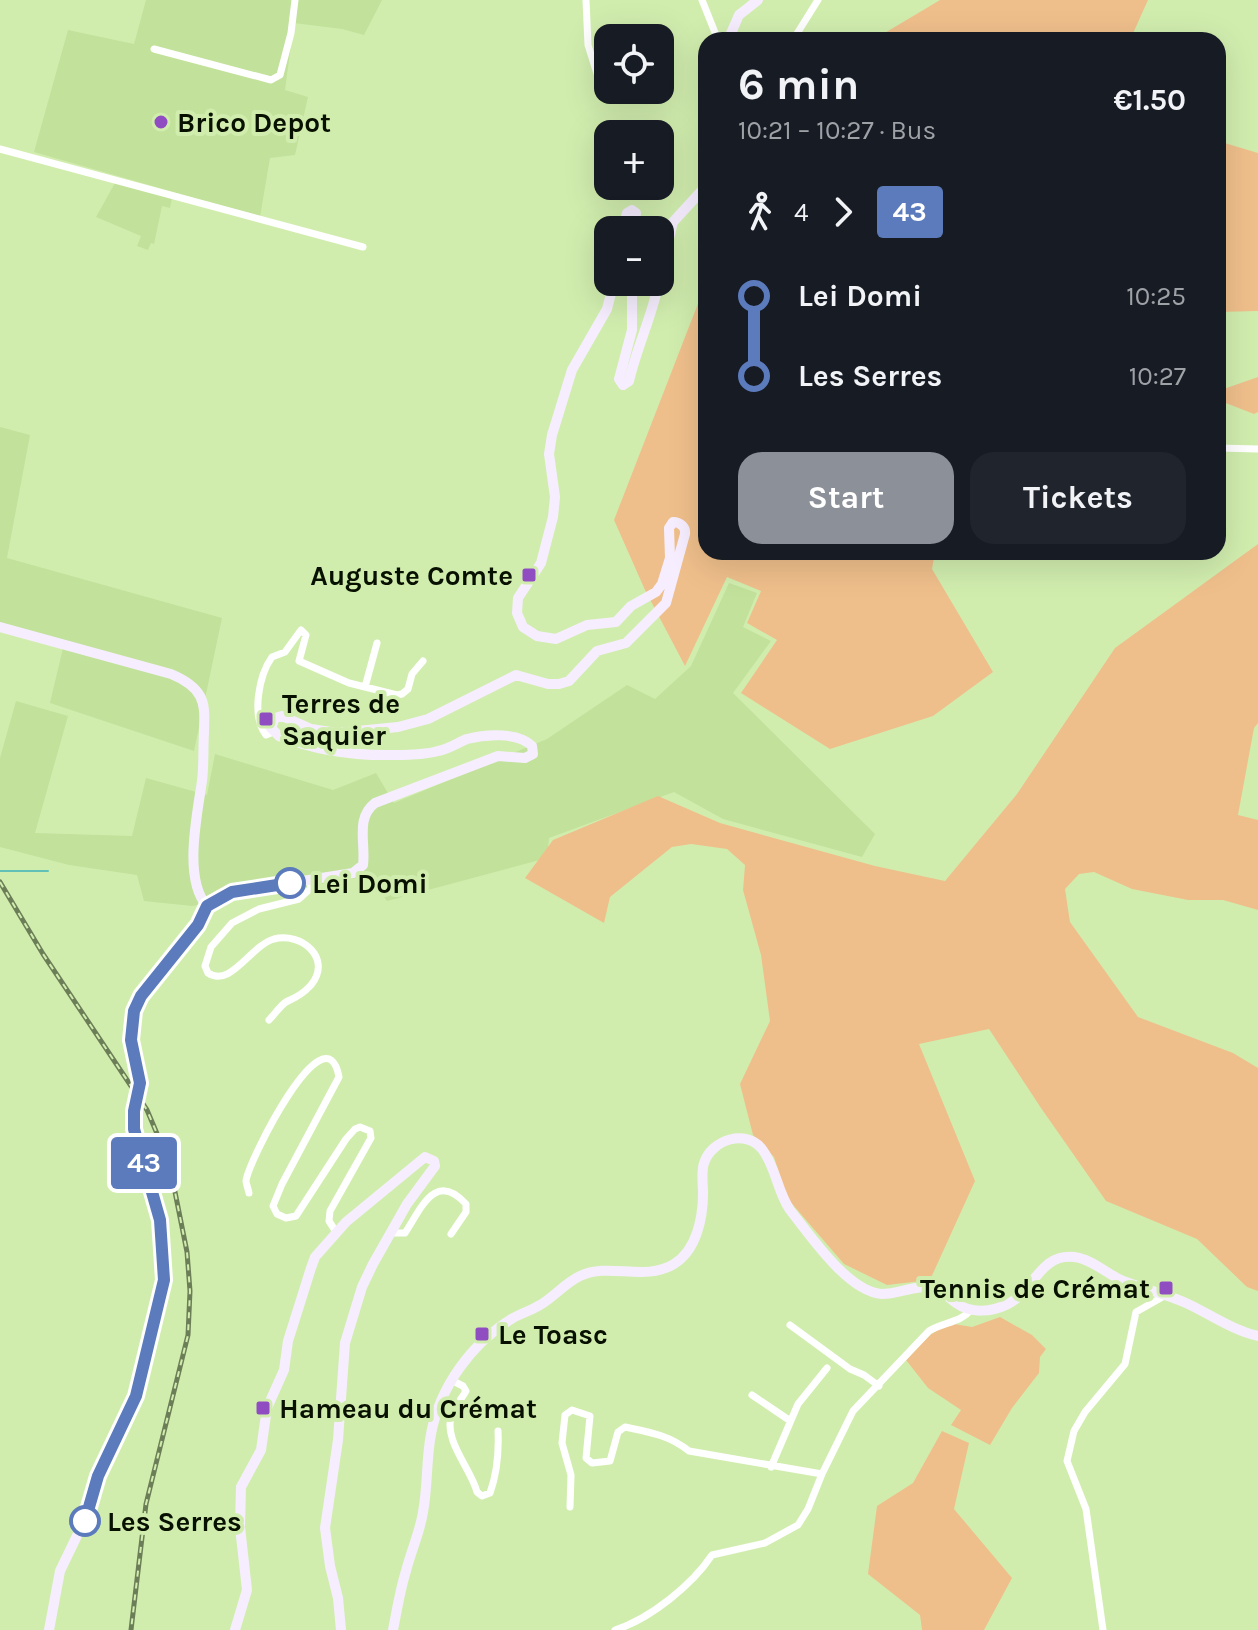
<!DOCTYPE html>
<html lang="en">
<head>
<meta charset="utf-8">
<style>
  body { margin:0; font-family:Karla,sans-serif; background:#20242c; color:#f1f3f6; height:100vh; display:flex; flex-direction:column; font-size:30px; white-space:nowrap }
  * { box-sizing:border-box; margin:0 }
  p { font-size:26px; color:#9ea1a6 }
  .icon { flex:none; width:44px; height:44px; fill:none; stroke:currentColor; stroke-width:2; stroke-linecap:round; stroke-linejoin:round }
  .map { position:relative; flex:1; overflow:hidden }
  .panel { position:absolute; left:698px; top:32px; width:528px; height:528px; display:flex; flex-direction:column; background:#171b24; border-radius:24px; box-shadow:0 8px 32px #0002 }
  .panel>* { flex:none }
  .badge { padding:0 16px; border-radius:6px; font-size:28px; line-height:52px }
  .buttons { position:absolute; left:594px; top:24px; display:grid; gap:16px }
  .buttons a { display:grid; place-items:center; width:80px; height:80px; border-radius:16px; background:#171b24; box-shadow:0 8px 32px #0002; font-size:40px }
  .map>.badge { position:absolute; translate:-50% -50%; box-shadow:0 0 0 4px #fff }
  .legs { display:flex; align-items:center; gap:12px; height:88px; padding:0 40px; font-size:26px }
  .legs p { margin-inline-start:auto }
  .head { display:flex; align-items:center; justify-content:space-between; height:136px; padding:0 40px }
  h1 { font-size:44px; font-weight:700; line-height:60px }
  .action { display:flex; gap:16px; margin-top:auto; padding:16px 40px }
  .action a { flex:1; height:92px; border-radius:24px; background:#8c9099; color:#fff; font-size:32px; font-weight:700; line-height:92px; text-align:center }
  .action a+a { background:#20242c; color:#f1f3f6 }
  ul { padding:0 40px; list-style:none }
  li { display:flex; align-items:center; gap:28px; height:80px; font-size:30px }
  li i { display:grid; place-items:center; width:12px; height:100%; margin:0 10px; background:currentColor }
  li i::after { content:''; width:20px; height:20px; margin:-10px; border:6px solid; border-radius:50%; background:#171b24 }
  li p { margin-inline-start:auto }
  li:first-child i { background:linear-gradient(#0000 50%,currentColor 0) }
  li:last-child i { background:linear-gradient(currentColor 50%,#0000 0) }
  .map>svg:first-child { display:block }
  .built { fill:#c2e19b }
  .green { fill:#efbf8b }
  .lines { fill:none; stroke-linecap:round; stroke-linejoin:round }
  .stream { stroke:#61c0b8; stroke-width:2 }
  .street { stroke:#fff; stroke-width:7 }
  .secondary { stroke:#f6eefe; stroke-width:10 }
  .rail-casing { stroke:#6c7e57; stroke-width:5 }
  .rail { stroke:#d1edae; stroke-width:2; stroke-dasharray:6; stroke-linecap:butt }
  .line-1-casing { stroke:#fff; stroke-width:18 }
  .line-1 { stroke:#5b7bbc; stroke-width:12 }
  .poi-dot { fill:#904dc2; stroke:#d1edae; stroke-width:3 }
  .stop-1-dot { fill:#fff; stroke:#5b7bbc; stroke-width:4 }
  .labels { text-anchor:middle; stroke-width:8; stroke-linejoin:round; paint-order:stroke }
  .poi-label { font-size:28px; font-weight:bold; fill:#081000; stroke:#d1edae; text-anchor:start }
  .stop-label { font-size:28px; font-weight:bold; fill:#081000; stroke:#d1edae; text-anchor:start }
</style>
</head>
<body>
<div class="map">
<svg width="1258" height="1630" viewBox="0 0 1258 1630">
  <rect width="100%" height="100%" fill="#d1edae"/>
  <path class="built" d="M146,0H382L364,35L342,29L294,23L285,90L308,97L295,155L270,158L260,217L34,152L68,30L134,44Z
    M115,183L172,198L170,208L162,206L154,244L151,243L148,250L137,246L141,236L96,217Z
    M0,427L30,435L7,558L222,618L194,751L50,703L63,648L0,632Z
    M729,583L757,593L743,627L771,641L733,693L875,834L862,857L723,819L674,792L549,838L547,858L387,901L370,876L192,906L144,901L137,875L69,865L0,847V758L16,701L68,716L35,833L132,836L146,778L207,795L215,754L333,790L376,773L394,803L547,739L627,685L655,699L691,666Z"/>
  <path class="green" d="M940,0H1148L1130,40H873Z
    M1218,141L1258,153V311L1218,312Z
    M706,283V552H935L932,569L993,672L933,716L830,749L741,693L777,640L747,623L761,591L727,577L685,666L645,590L614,520Z
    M1258,377V412L1254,414L1218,400V391Z
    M1258,544V723L1254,728L1238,815L1258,820V910L1223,900H1188L1132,889L1094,872L1079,874L1065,889L1070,922L1138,1017L1233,1053L1258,1068V1291L1247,1287L1197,1239L1106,1201L1041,1108L989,1029L919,1044L975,1181L930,1280L887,1285L844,1264L787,1198L774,1157L753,1135L740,1084L770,1021L761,955L743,890L745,865L727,849L691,844L672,847L610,897L604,923L525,878L553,840L658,796L720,823L875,866L945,881L1017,794L1115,648Z
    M1000,1317L1032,1335L1046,1349L1040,1357L1039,1373L1012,1408L990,1445L951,1425L961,1410L928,1388L906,1360L930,1335L940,1329L954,1324L972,1327Z
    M942,1431L969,1443L954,1509L1012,1578L984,1630H922L920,1615L868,1574L877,1506L913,1483Z"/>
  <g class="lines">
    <path class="stream" d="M0,871H48"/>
    <path class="street" d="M586,0L588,45L604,96
      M702,0L718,40
      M793,40L818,0
      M154,49L271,80L280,75L291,33L295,0
      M0,149L363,247
      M1218,448L1258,449
      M365,687L377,643
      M273,732L266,735C251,716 259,675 272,657L285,652L301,630L306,635L299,661L349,683L397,695L402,694L408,689L412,674L423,661
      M269,1020C274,1015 280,1006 286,1002C296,997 303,994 311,985C333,958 301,932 274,939C250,946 231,988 208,973L205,966L211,947L232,923L259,909L299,899L310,889L312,880
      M249,1193C249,1192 246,1183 246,1181C248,1162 326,1006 339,1077L282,1184L273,1206L277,1214L286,1218L296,1216L346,1139L355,1129L360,1127L370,1131L371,1138L330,1211L329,1221L336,1232
      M391,1233H405C421,1209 435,1170 466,1204V1212L451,1234
      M790,1325L850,1369L864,1375L879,1386
      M451,1380L463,1386L466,1391C462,1398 456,1405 452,1413C442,1440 471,1468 477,1492L482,1496L490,1493C497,1473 499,1452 498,1431
      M752,1395L789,1420
      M771,1467L798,1404L827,1368
      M570,1507L571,1475L562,1443L565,1415L572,1410L590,1416L586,1458L592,1463L610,1461L618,1432L625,1427C649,1432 669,1435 689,1451L822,1474
      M615,1630C650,1619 692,1585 712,1555L765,1543L798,1525L808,1509L822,1474L853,1411L929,1331C943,1322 960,1323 971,1310
      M1103,1630L1086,1509L1067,1461L1074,1431L1085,1412L1125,1364L1136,1312L1166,1295"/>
    <path class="secondary" d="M728,40L739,15L758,0
      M623,230L627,213L632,210L636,213L633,230
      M660,275L673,222L706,186
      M632,282V330L619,379L623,385L629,381C637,347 652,316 659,282
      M0,627L171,674C183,679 194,685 200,696C206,707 204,721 204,732C203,749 204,765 202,781C197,816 183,879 207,906
      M207,906L232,892L353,873L363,865C366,844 355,818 375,803L498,756L525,758L533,754L532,746C518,732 486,734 467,739C457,743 449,749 438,751C424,755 409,755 395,755C357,756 315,750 279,736L271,728L275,718L282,716L311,729L337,733L398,727L428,719L516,675L548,684H559L569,681L597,651L626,643L666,603L685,534C686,527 680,522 673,522L669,528L670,558L662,584L656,592L631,606L616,622L587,625L556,639L537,636L523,627L517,613L518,598L541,563L553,517L555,497L549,454L552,435L572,370L607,309L614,282
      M49,1630L60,1571L88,1513L102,1466L136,1396L164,1280L160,1220L134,1129V1111L140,1083L131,1040L132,1019L141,996L198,925L207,906
      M235,1630L247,1590L240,1527L241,1487L261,1450L267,1408L284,1370L288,1341L311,1268L315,1257L346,1222L425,1157L434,1161L435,1166L407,1204L373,1264L362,1287L345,1343L338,1440L325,1528L330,1566L338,1598L341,1630
      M393,1630C397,1610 400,1590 406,1571C411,1551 420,1532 423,1512C428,1486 426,1460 431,1434C440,1386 472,1343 513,1318C522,1313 532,1310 540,1305C554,1297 565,1283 580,1276C610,1262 644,1282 674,1264C697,1250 703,1217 703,1193C703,1184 701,1172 704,1163C712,1139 746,1129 762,1149C776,1167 777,1191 790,1210C810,1235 848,1292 882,1294C900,1294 918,1283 936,1289C944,1292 949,1298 956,1303C971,1314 992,1312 1008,1304C1034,1291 1040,1253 1074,1257C1092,1259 1107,1274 1123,1281C1144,1289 1166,1294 1186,1303C1210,1314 1232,1330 1258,1336"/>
    <g class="rail-casing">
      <path id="rail" d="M0,882L43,954L147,1110L169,1162L187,1252L190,1291L188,1335L146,1504L131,1630"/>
    </g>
    <use href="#rail" class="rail"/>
  </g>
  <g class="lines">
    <g class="line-1-casing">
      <path id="line-1" d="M85,1521L98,1476L136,1396L164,1280L160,1220L134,1129V1111L140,1083L131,1040L134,1011L141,996L198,925L207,906L232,892L290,883"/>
    </g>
    <use href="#line-1" class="line-1"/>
  </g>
  <g class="poi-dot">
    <circle cx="161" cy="122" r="8"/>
    <rect x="521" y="567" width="16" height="16" rx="4"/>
    <rect x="258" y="711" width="16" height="16" rx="4"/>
    <rect x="1158" y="1280" width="16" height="16" rx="4"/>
    <rect x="474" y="1326" width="16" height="16" rx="4"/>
    <rect x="255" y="1400" width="16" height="16" rx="4"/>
  </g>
  <g class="stop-1-dot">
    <circle cx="290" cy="883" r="14"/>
    <circle cx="85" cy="1521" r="14"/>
  </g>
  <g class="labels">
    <g class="poi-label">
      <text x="177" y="132">Brico Depot</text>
      <text x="513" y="585" text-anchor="end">Auguste Comte</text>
      <text x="282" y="713">Terres de<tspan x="282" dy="32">Saquier</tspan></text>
      <text x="1150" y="1298" text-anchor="end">Tennis de Crémat</text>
      <text x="498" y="1344">Le Toasc</text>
      <text x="279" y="1418">Hameau du Crémat</text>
    </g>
    <g class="stop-label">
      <text x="312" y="893">Lei Domi</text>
      <text x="107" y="1531">Les Serres</text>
    </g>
  </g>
</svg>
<div class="buttons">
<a><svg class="icon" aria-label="locate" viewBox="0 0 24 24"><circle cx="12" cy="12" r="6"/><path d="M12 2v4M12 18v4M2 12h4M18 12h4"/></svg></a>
<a>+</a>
<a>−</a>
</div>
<b class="badge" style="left:144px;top:1163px;background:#5b7bbc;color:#fff">43</b>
<section class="panel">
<div class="head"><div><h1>6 min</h1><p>10:21 – 10:27 · Bus</p></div><b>€1.50</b></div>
<div class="legs"><svg class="icon" aria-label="walk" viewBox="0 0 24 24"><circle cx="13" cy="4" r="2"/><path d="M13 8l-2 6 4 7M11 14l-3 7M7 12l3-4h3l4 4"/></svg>4<svg class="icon" aria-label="forward" viewBox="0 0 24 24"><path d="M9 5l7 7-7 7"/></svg><b class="badge" style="background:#5b7bbc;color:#fff">43</b></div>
<ul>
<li><i style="color:#5b7bbc"></i><b>Lei Domi</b><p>10:25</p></li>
<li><i style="color:#5b7bbc"></i><b>Les Serres</b><p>10:27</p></li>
</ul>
<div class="action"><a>Start</a><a>Tickets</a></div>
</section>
</div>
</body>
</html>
